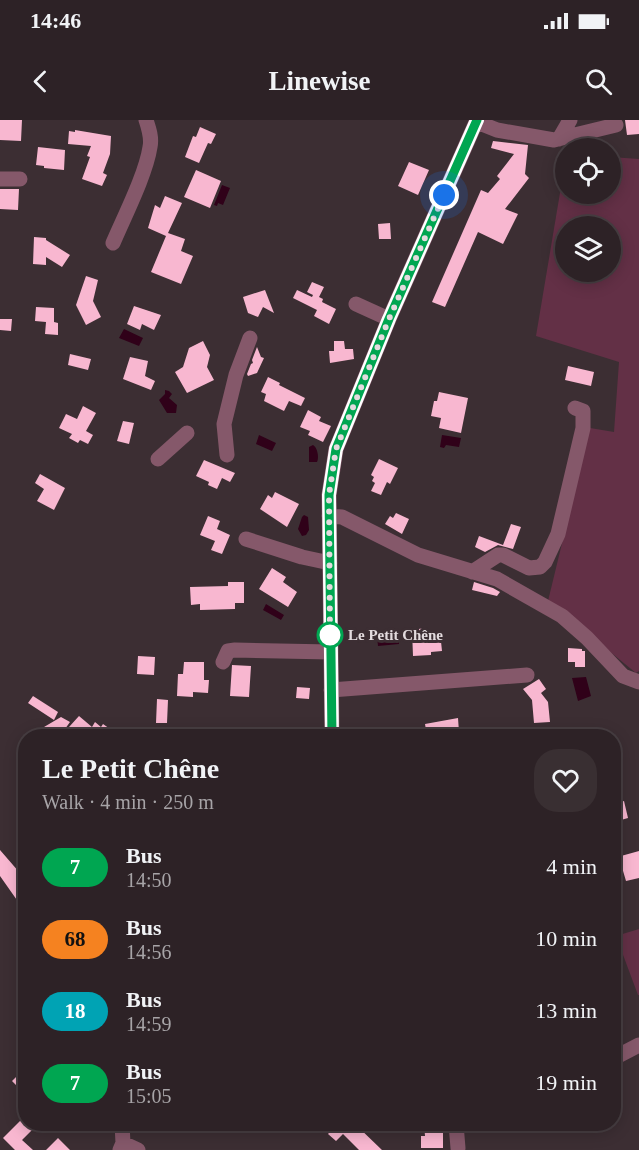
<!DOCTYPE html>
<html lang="en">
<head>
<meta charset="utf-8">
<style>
  body { margin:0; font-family:"Times New Roman",serif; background:#392f32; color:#f1f3f6; height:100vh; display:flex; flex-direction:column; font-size:22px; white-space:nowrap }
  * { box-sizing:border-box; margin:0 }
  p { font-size:20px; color:#a7a4a7 }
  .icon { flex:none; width:33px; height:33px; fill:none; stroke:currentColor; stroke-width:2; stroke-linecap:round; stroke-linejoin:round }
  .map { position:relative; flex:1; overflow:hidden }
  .drawer { position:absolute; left:18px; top:609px; width:603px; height:402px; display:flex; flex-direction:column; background:#2d2226; border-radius:24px; box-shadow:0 3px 15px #0003,0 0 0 2px #483f43 }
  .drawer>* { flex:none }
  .badge { padding:0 12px; border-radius:20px; font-size:21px; line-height:39px }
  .tools { position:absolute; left:555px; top:18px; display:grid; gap:12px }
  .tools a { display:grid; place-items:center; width:66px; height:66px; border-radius:50%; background:#2d2226; box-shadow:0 3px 15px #0003,0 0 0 2px #483f43; font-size:30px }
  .you { position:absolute; width:30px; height:30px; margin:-15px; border:4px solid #fff; border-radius:50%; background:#1a73e8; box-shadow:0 0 0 9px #1a73e833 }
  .map>.badge { position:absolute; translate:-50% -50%; box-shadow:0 0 0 3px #fff }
  .round { display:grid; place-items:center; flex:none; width:63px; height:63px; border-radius:24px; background:#392f32 }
  .head { display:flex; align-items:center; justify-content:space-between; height:102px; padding:0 24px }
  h1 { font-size:28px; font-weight:600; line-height:45px }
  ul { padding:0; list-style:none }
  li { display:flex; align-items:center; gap:18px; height:72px; padding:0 24px }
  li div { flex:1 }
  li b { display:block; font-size:22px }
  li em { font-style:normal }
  li .badge { min-width:66px; font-weight:700; text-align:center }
  .status { display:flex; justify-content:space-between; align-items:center; height:42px; padding:0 30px; background:#2d2226; direction:ltr }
  .status svg { height:16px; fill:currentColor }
  header { display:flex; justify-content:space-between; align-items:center; height:78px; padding:0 24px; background:#2d2226; font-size:27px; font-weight:600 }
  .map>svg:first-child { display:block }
  .green { fill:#633046; fill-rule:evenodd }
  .water { fill:#300119 }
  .building { fill:#f8b7d0 }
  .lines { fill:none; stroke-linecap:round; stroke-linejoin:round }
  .minor { stroke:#85586a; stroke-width:15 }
  .line-casing { stroke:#fff; stroke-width:14 }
  .line { stroke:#00a651; stroke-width:9 }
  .walk { stroke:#e3dbde; stroke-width:6; stroke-dasharray:0 10.8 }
  .stop-dot { fill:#fff; stroke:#00a651; stroke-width:3 }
  .labels { text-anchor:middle; stroke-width:6; stroke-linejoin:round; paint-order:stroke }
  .stop-label { font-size:15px; font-weight:bold; fill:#e3dbde; stroke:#3c2e33; text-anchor:start }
</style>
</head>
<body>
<div class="status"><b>14:46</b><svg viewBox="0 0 49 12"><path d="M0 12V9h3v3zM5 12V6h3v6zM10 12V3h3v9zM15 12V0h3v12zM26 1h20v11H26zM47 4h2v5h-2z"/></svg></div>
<header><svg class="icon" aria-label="back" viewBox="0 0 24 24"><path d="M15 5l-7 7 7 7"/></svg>Linewise<svg class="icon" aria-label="search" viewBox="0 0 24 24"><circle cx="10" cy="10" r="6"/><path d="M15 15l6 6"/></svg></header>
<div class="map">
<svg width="639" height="1030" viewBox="0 0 639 1030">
  <rect width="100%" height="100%" fill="#3c2e33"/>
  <path class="green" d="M611,37L639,39V551L636,553L548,481L590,308L614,312L619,242L536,216L565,43L566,74H610ZM566,106H610V152H566Z
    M639,809V875H638L616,816Z"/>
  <path class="water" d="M222,65L230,68L223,85L218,83L217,86L214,85Z
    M124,209L143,218L139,226L119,218Z
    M165,270L169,271L172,274L169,278L177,285L176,293H167L159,280L165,274Z
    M259,315L276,323L272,331L256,324Z
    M442,315L461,318L459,327L446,325L444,328L440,327Z
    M313,325C318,328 319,338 317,342H309V327Z
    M304,395L308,397L309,410L306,415L302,416L298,409L302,397Z
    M266,484L284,495L281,500L263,490Z
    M399,514V524L378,526L377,515Z
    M586,557L591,576L578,581L572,558Z"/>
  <path class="building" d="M0,0H22L21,21L0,20Z
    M625,0H639V14L627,15Z
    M200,7L216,14L211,24L208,23L199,43L185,37L193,16L196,17Z
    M75,10L111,16L110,34L103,53L107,55L102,66L82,59L90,37L87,36L91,26L68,24L69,11L75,12Z
    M493,21L528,25L525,54L529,58L505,89L518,94L503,124L478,112L445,187L432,182L481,70L488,73L500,59L497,56L514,34L491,28Z
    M38,27L65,30L64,50L44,48V46L36,45Z
    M409,42L429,50L418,75L398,66Z
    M196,50L221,61L210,88L184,77Z
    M0,69H19L18,90L0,89Z
    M165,76L182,83L168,113L185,119L181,131L193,136L181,164L151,152L166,116L148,108L155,85L160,88Z
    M390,103L391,119H379L378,104Z
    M34,117L46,118V120L70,135L62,147L46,137V145L33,144Z
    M86,156L98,160L93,181L101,197L86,205L76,185Z
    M312,162L324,167L319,177L323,179L322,182L336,189L329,204L314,196L317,190L293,178L297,170L312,177L313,175L307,172Z
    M265,170L274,193L263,187L258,197L248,193L243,177Z
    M134,186L161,195L154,210L142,204L140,210L127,204Z
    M36,187L54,188V202L58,203V215L45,214L46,202L35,201Z
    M0,199H12L11,211L0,210Z
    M203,221L210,235L207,247L214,260L187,273L175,252L183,247L189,228Z
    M334,221H344L345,229H353L354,239L330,243L329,231H334Z
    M257,227L261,237L264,238L257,253L248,256L247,254L251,244L253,243L252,240Z
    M70,234L91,239L88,250L68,245Z
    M130,237L148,241L145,256L155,261L151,270L123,259Z
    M568,246L594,252L591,266L565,260Z
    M268,257L280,263L279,265L305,278L301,286L289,281L284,291L264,281L266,274L261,272Z
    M439,272L468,278L461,313L439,308L441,298L431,296L434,281H437Z
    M83,286L96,293L86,311L93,315L88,324L80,320L78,323L69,318L72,314L59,308L66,294L77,299Z
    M308,290L321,297L319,301L331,306L323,322L308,315L310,311L300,307Z
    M123,301L134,303L129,324L117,321Z
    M379,339L398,348L390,364L387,362L381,375L371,371L375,363L372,361L374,357L371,355Z
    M204,340L235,353L230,362L222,358L217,369L208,365L209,362L196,356Z
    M40,354L65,368L54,390L37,381L44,369L35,363Z
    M275,372L299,384L287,407L260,389L268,375L272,378Z
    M396,393L409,399L402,414L385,404L390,396L393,398Z
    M208,396L220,401L217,409L230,415L222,434L211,430L215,421L200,415Z
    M511,404L521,407L513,429L498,425L485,432L475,427L479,416L503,425Z
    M272,448L286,457L283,462L297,472L288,487L259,469Z
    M228,462H244V483H235V489L200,490V484L191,485L190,467L228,466Z
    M474,462L493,468L500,472L497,476L472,470Z
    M425,508V513L440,512L442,531L431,532V535L413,536L412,510Z
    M568,528L582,529V531H585V547H575V542H568Z
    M138,536L155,537L154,555L137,554Z
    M184,542H204V560H209L208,573L193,572V577L177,576L178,554H183Z
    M232,545L251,546L249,577L230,576Z
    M539,559L546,569L541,573L548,582L550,602L534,603L532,580L523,569Z
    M297,567L310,568L309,579L296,578Z
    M33,576L58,592L54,600L28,583Z
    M157,579L168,580L167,603H156Z
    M79,596L92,607L95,602L101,607L103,604L120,616H80L69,607Z
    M61,597L70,602L60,616L44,607Z
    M458,598L459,612L451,613V616H427L425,604Z
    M624,681L628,698L614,702V684Z
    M0,730L26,760V778L19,783L0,756Z
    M639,731V758L626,761L621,744L623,743L621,736Z
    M19,954L26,961V975L12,961Z
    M23,998L26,1004H29L34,1008L22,1020L33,1030H15L3,1018Z
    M332,1004H355L382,1030H359L343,1014L336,1021L328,1014L335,1006Z
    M424,1004H443V1028H421V1016H425Z
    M58,1018L70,1030H46Z"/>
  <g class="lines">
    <path class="minor" d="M477,2L497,10L554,20L616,5
      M559,19L570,0
      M0,59H20
      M113,123C124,97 146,54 150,27C152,18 149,9 146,0
      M356,184L389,199
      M227,335L224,304L236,255L250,218
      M158,339L187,313
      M329,396L342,397L418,435L497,459L562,496L587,518L623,556L639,562
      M246,419L302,437L330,443
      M472,452L498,435H503L529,448L540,447L545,442L558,414L583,308V291L575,288
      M223,542L228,531L235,530L331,532
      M331,570L527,555
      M332,616L329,375L336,329L389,199L477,0
      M614,938L639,925
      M456,1004L458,1028
      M123,1023L138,1030
      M120,1030L123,1023L122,1004"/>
  </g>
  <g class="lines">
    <g class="line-casing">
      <path id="line" d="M332,616L329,375L336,329L389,199L477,0"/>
    </g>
    <use href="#line" class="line"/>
    <path class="walk" d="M330,515V518L329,375L336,329L389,199L444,75"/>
  </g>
  <circle class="stop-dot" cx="330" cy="515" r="12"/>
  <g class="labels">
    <g class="stop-label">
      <text x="348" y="520">Le Petit Chêne</text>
    </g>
  </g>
</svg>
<div class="tools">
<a><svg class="icon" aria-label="locate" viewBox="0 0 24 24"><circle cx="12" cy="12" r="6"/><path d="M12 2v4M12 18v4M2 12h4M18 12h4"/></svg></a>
<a><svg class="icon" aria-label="layers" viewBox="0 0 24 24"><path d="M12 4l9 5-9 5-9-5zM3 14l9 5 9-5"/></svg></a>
</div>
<div class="you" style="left:444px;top:75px"></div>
<section class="drawer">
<div class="head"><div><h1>Le Petit Chêne</h1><p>Walk · 4 min · 250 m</p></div><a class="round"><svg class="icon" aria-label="heart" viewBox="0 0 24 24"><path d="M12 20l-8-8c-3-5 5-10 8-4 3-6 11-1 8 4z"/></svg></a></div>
<ul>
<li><span class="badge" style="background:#00a651;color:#fff">7</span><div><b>Bus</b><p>14:50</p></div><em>4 min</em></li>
<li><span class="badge" style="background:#f58220;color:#111">68</span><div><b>Bus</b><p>14:56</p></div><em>10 min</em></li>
<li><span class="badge" style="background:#00a3b4;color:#fff">18</span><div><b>Bus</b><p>14:59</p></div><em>13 min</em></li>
<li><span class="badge" style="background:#00a651;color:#fff">7</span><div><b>Bus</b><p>15:05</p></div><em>19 min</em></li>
</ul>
</section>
</div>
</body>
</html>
